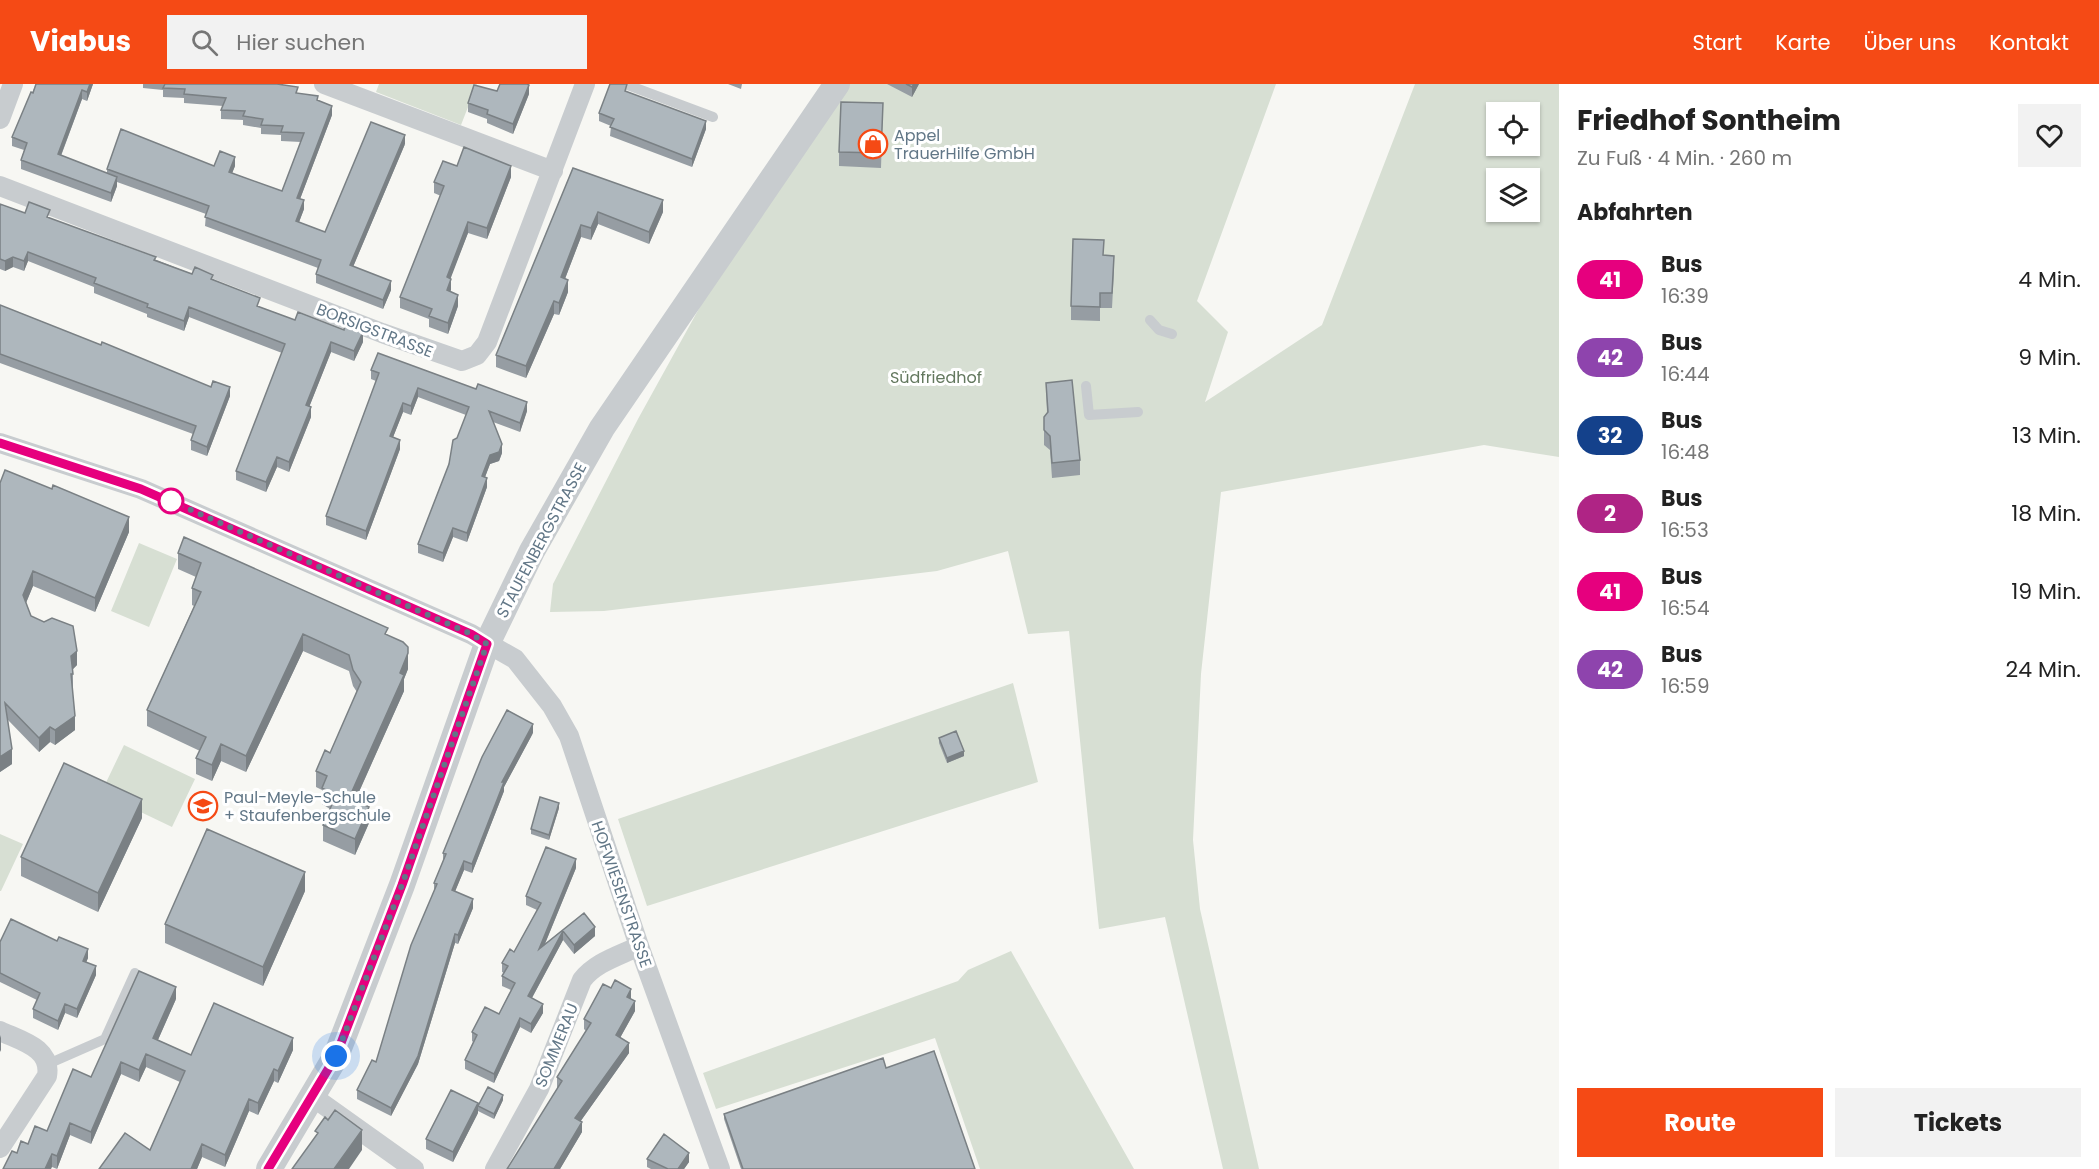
<!DOCTYPE html>
<html lang="de">
<head>
<meta charset="utf-8">
<style>
  body { margin:0; font-family:Poppins,sans-serif; background:#f2f2f2; color:#222; height:100vh; display:flex; flex-direction:column; font-size:22px; white-space:nowrap }
  * { box-sizing:border-box; margin:0 }
  p { font-size:20px; color:#767676 }
  .icon { flex:none; width:33px; height:33px; fill:none; stroke:currentColor; stroke-width:2; stroke-linecap:round; stroke-linejoin:round }
  .map { position:relative; flex:1; overflow:hidden }
  .panel { display:flex; flex-direction:column; background:#fff; width:540px }
  .panel>* { flex:none }
  .badge { padding:0 12px; border-radius:20px; font-size:21px; line-height:39px }
  .tools { position:absolute; left:1486px; top:18px; display:grid; gap:12px }
  .tools a { display:grid; place-items:center; width:54px; height:54px; border-radius:0px; background:#fff; box-shadow:0 2px 4px #0004; font-size:30px }
  .you { position:absolute; width:30px; height:30px; margin:-15px; border:4px solid #fff; border-radius:50%; background:#1a73e8; box-shadow:0 0 0 9px #1a73e833 }
  .map>.badge { position:absolute; translate:-50% -50%; box-shadow:0 0 0 3px #fff }
  h2 { padding:0 18px; font-size:22px; line-height:54px }
  .round { display:grid; place-items:center; flex:none; width:63px; height:63px; border-radius:0px; background:#f2f2f2 }
  .overview { display:flex; align-items:center; justify-content:space-between; height:102px; padding:0 18px }
  h1 { font-size:28px; font-weight:700; line-height:45px }
  .cta { display:flex; gap:12px; margin-top:auto; padding:12px 18px }
  .cta a { flex:1; height:69px; border-radius:0px; background:#f54a15; color:#fff; font-size:24px; font-weight:700; line-height:69px; text-align:center }
  .cta a+a { background:#f2f2f2; color:#222 }
  ul { padding:0; list-style:none }
  li { display:flex; align-items:center; gap:18px; height:78px; padding:0 18px }
  li div { flex:1 }
  li b { display:block; font-size:22px }
  li em { font-style:normal }
  li .badge { min-width:66px; font-weight:700; text-align:center }
  header { display:flex; align-items:center; gap:36px; box-sizing:border-box; height:84px; padding:0 30px; background:#f54a15; color:#fff }
  header strong { font-size:28px }
  nav { display:flex; gap:33px; margin-inline-start:auto; font-size:21px }
  .search { width:420px; height:54px; background:#f2f2f2; display:flex; align-items:center; gap:15px; box-sizing:border-box; padding:0 21px; border-radius:0px; color:#767676; font-size:22px }
  main { display:flex; flex:1; min-height:0 }
  .map>svg:first-child { display:block }
  .green { fill:#d7dfd3; fill-rule:evenodd }
  .lines { fill:none; stroke-linecap:round; stroke-linejoin:round }
  .service { stroke:#c8cccf; stroke-width:10 }
  .minor { stroke:#c8cccf; stroke-width:20 }
  .tertiary { stroke:#c8cccf; stroke-width:26 }
  .wall { fill:#969da3 }
  .shaded-wall { fill:#7a8084 }
  .building { fill:#aeb7bd; stroke:#7a8084; stroke-width:1.5 }
  .line-casing { stroke:#fff; stroke-width:14 }
  .line { stroke:#e6007e; stroke-width:9 }
  .walk { stroke:#627787; stroke-width:6; stroke-dasharray:0 10.8 }
  .stop-dot { fill:#fff; stroke:#e6007e; stroke-width:3 }
  .labels { text-anchor:middle; stroke-width:6; stroke-linejoin:round; paint-order:stroke }
  .poi-label { font-size:16px; fill:#627787; stroke:#fff; text-anchor:start }
  .street-label { font-size:16px; fill:#627787; stroke:#fff }
  .park-label { font-size:16px; fill:#63785e; stroke:#fff }
</style>
</head>
<body>
<header>
<strong>Viabus</strong>
<div class="search"><svg class="icon" aria-label="search" viewBox="0 0 24 24"><circle cx="10" cy="10" r="6"/><path d="M15 15l6 6"/></svg>Hier suchen</div>
<nav><a>Start</a><a>Karte</a><a>Über uns</a><a>Kontakt</a></nav>
</header>
<main>
<div class="map">
<svg width="1559" height="1085" viewBox="0 0 1559 1085">
  <rect width="100%" height="100%" fill="#f7f7f3"/>
  <path class="green" d="M379,0H477L461,41L376,8Z
    M823,0H1276L1197,217L1228,248L1205,318L1322,241L1415,0H1559V373L1484,361L1221,408L1201,590L1193,756L1200,825L1259,1085H1223L1165,833L1099,845L1069,547L1028,550L1008,467L937,487L604,527L550,528L553,500L638,335ZM1497,28H1530V62H1497ZM1497,94H1530V128H1497Z
    M139,459L177,475L149,543L111,527Z
    M1013,599L1038,698L647,822L618,735Z
    M124,661L195,695L172,743L101,709Z
    M0,750L23,760L1,807H0Z
    M1011,867L1134,1085H980L935,954L716,1025L703,989L958,897L968,886Z"/>
  <g class="lines">
    <path class="service" d="M625,0L713,33
      M1150,236L1159,246L1172,250
      M1086,302L1089,331L1138,328
      M48,980L105,955L135,889"/>
    <path class="minor" d="M324,0L553,87
      M0,35L13,0
      M0,102L382,249L462,277L477,271L487,258L585,0
      M0,359L141,405L471,550L515,575L552,622L569,652L639,862L720,1085
      M0,947C21,957 52,964 47,992L0,1064
      M313,1013L414,1085
      M495,1085L539,1005L582,896C596,878 619,872 639,862"/>
    <path class="tertiary" d="M269,1085L336,972L402,801L487,560L532,467L602,344L837,0"/>
  </g>
  <path class="wall" d="M36,0H93L87,17L82,15L61,72L107,89V85L235,82L232,89L282,107L301,58L281,57V51L261,50V44L243,41V36L221,35V26L223,22L184,19V14L163,13V6L143,4V0H278V1L318,17L332,31L300,115L304,125L299,138L325,148L405,60L353,183L391,206L383,225L316,199V190L318,184L205,142L206,130L117,98V102L111,118L21,85V76L24,66L12,62V53Z
    M728,0H742L741,5Z
    M887,0H919L912,13Z
    M497,7L529,10L513,50L487,39V35L468,28V19Z
    M628,8L706,45L692,83L610,52L611,42L599,37V29Z
    M883,19L881,84L839,82V68Z
    M457,82L511,93L487,155L468,149L450,194V207L458,222L448,250L429,243V235L400,224V213L441,112L434,109V98Z
    M573,84L663,128L649,160L598,140L591,156L581,153L565,195L568,208L559,231L554,230L526,294L496,283V271Z
    M0,120L25,129L50,134L192,190L213,195L260,223L295,236L363,258L354,277L331,268L309,323L311,333L289,388L277,383L266,408L236,396V387L282,269L189,233L184,247L147,233V230L94,209V203L28,177L24,187L13,183L5,187L0,185Z
    M1103,171L1114,186L1112,224H1100V237L1071,236V222Z
    M0,221L230,312L207,372L191,366V356L193,350L0,279Z
    M371,286L527,327L520,348L493,338L502,369L499,377L490,380L485,393L487,403L467,458L453,453L443,478L418,469V460L449,380L457,354L466,331L418,313L411,331L403,328L393,353L400,365L366,456L326,441V432L376,297L371,295Z
    M1046,299L1080,376V391L1052,394L1050,366L1044,361V333L1047,329Z
    M5,386L129,448L95,528L33,502L26,519L31,532L77,581L73,585V605H72L75,646L55,661L50,658L39,668L8,636L12,680L0,688Z
    M178,469L388,551L408,585L404,595V607L355,717L369,739L355,771L323,757V741L330,725L322,720V706L316,703V687L330,669L357,608L353,602L349,587L303,567L246,688L221,677L212,697L196,690V674L200,667L147,642V626L194,522L192,521V504L196,493L178,485Z
    M533,649L504,703V707L472,789L464,786L455,807L473,824L458,860L455,859L418,980L391,1032L357,1015V1006L376,978L434,807V799L443,777V769Z
    M939,654L964,672L947,679L939,659Z
    M559,724L549,756L531,750V745Z
    M142,734L98,828L21,792V773Z
    M576,784L545,860L584,829L595,852L574,870L563,856L532,914L543,929L531,949L520,943L494,999L465,985V976L473,958L472,957V948L499,930L511,906L502,902V892L504,889L502,888V879L514,868L537,826L526,821V812Z
    M305,807L263,902L165,859V840Z
    M0,858L88,874L86,878L96,891L77,934L65,929L58,946L33,934V925L37,916L0,898Z
    M176,915L158,956L191,971L293,966L278,999L274,997L258,1031L249,1027L225,1083L202,1073L197,1085H99L150,1066L180,998L146,983L139,998L121,990L91,1060L70,1051L57,1085L17,1069L28,1060L47,1047L91,993Z
    M631,915L635,927L620,954L629,969L580,1038L582,1048L560,1085H507L558,1004H557V993L586,947L584,945V935Z
    M886,984L975,1085H741L724,1035V1030Z
    M503,1016L494,1035L478,1027V1022Z
    M478,1029L453,1078L426,1065V1055Z
    M647,1075L689,1078L684,1085H651L647,1083Z"/>
  <path class="shaded-wall" d="M90,0H93L87,17V8Z
    M914,0H919L912,13V3Z
    M529,1V10L513,50V40Z
    M82,6V15L58,79V70Z
    M332,22V31L297,123V114Z
    M706,37V45L692,83V75Z
    M405,51V60L350,190V181Z
    M235,73V82L229,97V88Z
    M511,82V93L487,155V144Z
    M117,93V102L111,118V109Z
    M304,116V125L296,146V137Z
    M663,116V128L649,160V148Z
    M598,128V140L591,156V144Z
    M468,138V149L447,204V193Z
    M581,141V153L561,205V193Z
    M28,168V177L24,187V177Z
    M13,173V183L5,187V177Z
    M451,195V206L447,217V206Z
    M568,196V208L559,231V219Z
    M391,197V206L383,225V216Z
    M458,211V222L448,250V239Z
    M554,217V230L526,294V282Z
    M189,223V233L184,247V237Z
    M363,248V258L354,277V267Z
    M331,258V268L306,331V321Z
    M230,303V312L207,372V363Z
    M418,304V313L411,331V322Z
    M527,318V327L520,348V339Z
    M403,319V328L390,361V352Z
    M311,323V333L289,388V378Z
    M400,356V365L366,456V447Z
    M502,360V369L499,377L490,380L482,401V392L490,371Z
    M277,373V383L266,408V398Z
    M487,394V403L467,458V449Z
    M129,433V448L95,528V514Z
    M453,444V453L443,478V469Z
    M33,487V502L23,526V511Z
    M303,550V567L246,688V672Z
    M77,567V581L71,587V572Z
    M408,569V585L404,595V607L349,730V714Z
    M75,632V646L55,661V646Z
    M533,640V649L504,703V707L472,789V780L502,698Z
    M50,643V658L39,668V654Z
    M221,660V677L212,697V681Z
    M12,665V680L0,688V673Z
    M964,667V672L947,679V674Z
    M142,715V734L98,828V809Z
    M559,719V724L549,756V751Z
    M369,723V739L355,771V755Z
    M576,775V784L539,874V865Z
    M464,777V786L452,815V806Z
    M305,788V807L263,902V883Z
    M473,815V824L458,860V851Z
    M595,843V852L574,870V861Z
    M563,847V856L528,921V912Z
    M455,850V859L418,980L391,1032V1024Z
    M88,865V874L83,886V877Z
    M96,882V891L77,934V925Z
    M176,903V915L153,967V954Z
    M631,905V915L627,923V913Z
    M635,917V927L616,961V951Z
    M65,920V929L58,946V937Z
    M543,920V929L531,949V940Z
    M520,934V943L494,999V990Z
    M1,951V966L0,968V954Z
    M293,954V966L278,999V987Z
    M629,959V969L575,1045V1034Z
    M146,970V983L139,998V986Z
    M121,978V990L91,1060V1048Z
    M274,985V997L258,1031V1019Z
    M503,1011V1016L494,1035V1030Z
    M249,1015V1027L225,1083V1071Z
    M478,1019V1029L453,1078V1068Z
    M582,1038V1048L560,1085H554Z
    M70,1039V1051L57,1085V1072Z
    M362,1046V1066L349,1085H334Z
    M202,1060V1073L197,1085H191Z
    M689,1069V1078L684,1085H678Z
    M52,1070V1083L51,1085H45Z"/>
  <path class="building" d="M36,0H90L87,8L82,6L58,70L117,93L111,109L21,76L27,59L12,53L31,8L33,9Z
    M165,0H277L298,3L296,9L318,12L317,16L332,22L297,114L304,116L296,137L325,148L371,38L405,51L350,181L391,197L383,216L316,190L321,176L205,133L209,122L107,85L121,45L214,82L220,67L235,73L229,88L282,107L304,49L281,48L283,42L261,41L263,35L243,32L245,27L221,26L226,14L184,10L185,5L163,4Z
    M500,0H527L529,1L513,40L487,30L488,26L468,19L474,1L497,7Z
    M610,0H627L625,7L706,37L692,75L610,43L614,35L599,29Z
    M906,0H914L912,3Z
    M841,18L883,19L881,69L839,68Z
    M464,63L511,82L487,144L468,138L447,193L451,195L447,206L458,211L448,239L429,232L432,225L400,213L444,102L434,98L443,77L457,82Z
    M573,84L663,116L649,148L598,128L591,144L581,141L561,193L568,196L559,219L554,217L526,282L496,271Z
    M29,118L50,126L47,133L156,173L154,176L192,190L195,183L213,191L211,195L260,214L257,222L295,236L298,228L344,246L345,241L363,248L354,267L331,258L306,321L311,323L289,378L277,373L266,398L236,387L285,260L189,223L184,237L147,223L148,220L94,199L96,194L28,168L24,177L13,173L5,177L0,175V120L25,129Z
    M1073,155L1104,156L1103,171L1114,172L1112,209H1100V223L1071,222Z
    M0,221L101,261L102,258L211,303L213,297L230,303L207,363L191,356L196,342L0,270Z
    M378,269L476,305L478,300L527,318L520,339L489,327L502,360L499,368L490,371L482,392L487,394L467,449L453,444L443,469L418,460L449,380L453,356L457,354L469,323L418,304L411,322L403,319L390,352L400,356L366,447L326,432L379,289L371,286Z
    M1072,296L1080,376L1052,379L1050,352L1044,346V333L1048,328L1046,299Z
    M5,386L52,405L53,401L129,433L95,514L33,487L23,511L31,532L44,538L52,534L73,542L77,567L71,572L73,590H71L75,632L55,646L50,643L39,654L5,619L12,665L0,673V399Z
    M184,453L388,544L385,550L403,558L408,563V569L400,589L404,591L349,714L369,723L355,755L323,741L336,711L322,704L327,692L316,687L325,666L330,669L361,598L353,586L349,571L303,550L246,672L221,660L212,681L196,674L206,653L147,626L201,508L192,504L201,479L178,469Z
    M507,626L533,640L502,698H504L472,780L464,777L452,806L473,815L458,851L455,850L418,972L391,1024L357,1006L372,976L376,978L411,861L437,800L434,799L446,770L443,769L482,673Z
    M956,647L964,667L947,674L939,654Z
    M64,679L142,715L98,809L21,773Z
    M540,713L559,719L549,751L531,745Z
    M207,745L305,788L263,883L165,840Z
    M546,763L576,775L539,865L584,829L595,843L574,861L563,847L528,912L543,920L531,940L520,934L494,990L465,976L477,951L472,948L485,923L499,930L515,899L502,892L508,882L502,879L510,865L514,868L541,819L526,812Z
    M11,835L57,857L59,853L88,865L83,877L96,882L77,925L65,920L58,937L33,925L40,909L0,889V858Z
    M139,887L176,903L153,954L191,971L214,919L293,954L278,987L274,985L258,1019L249,1015L225,1071L202,1060L191,1085H99L125,1049L150,1066L185,987L146,970L139,986L121,978L91,1048L70,1039L57,1072L52,1070L45,1085H3L12,1067L17,1069L21,1057L28,1060L35,1042L47,1047L73,985L91,993Z
    M615,896L631,905L627,913L635,917L616,951L629,959L575,1034L582,1038L554,1085H507L562,997L557,993L591,939L584,935L603,900L611,904Z
    M934,967L975,1085H743L724,1030L883,974L886,984Z
    M488,1003L503,1011L494,1030L478,1022Z
    M451,1006L478,1019L453,1068L426,1055Z
    M335,1026L362,1046L334,1085H292L318,1049L315,1047L325,1033L328,1036Z
    M664,1050L689,1069L678,1085H668L647,1075Z"/>
  <g class="lines">
    <g class="line-casing">
      <path id="line" d="M0,359L141,405L471,550L487,560L402,801L336,972L268,1085"/>
    </g>
    <use href="#line" class="line"/>
    <path class="walk" d="M171,417L471,550L487,560L402,801L336,972"/>
  </g>
  <defs>
    <g id="shop-ring" transform="scale(1.5)"><circle r="9.5" fill="#fff" stroke="#f54a15" stroke-width="1.5"/><path d="M-5-2.5h2.3a2.7 3.5 0 0 1 5.4 0H5L5.5 6h-11ZM-1.5-2.5h3a1.5 2.3 0 0 0-3 0Z" fill="#f54a15"/></g>
    <g id="school-ring" transform="scale(1.5)"><circle r="9.5" fill="#fff" stroke="#f54a15" stroke-width="1.5"/><path d="M0-5L7-2L0 1L-7-2ZM-4 1L0 2.5L4 1V4Q0 6-4 4Z" fill="#f54a15"/></g>
  </defs>
  <g fill-rule="evenodd">
    <use href="#shop-ring" x="873" y="60"/>
    <use href="#school-ring" x="203" y="722"/>
  </g>
  <circle class="stop-dot" cx="171" cy="417" r="12"/>
  <g class="labels">
    <g class="poi-label">
      <text x="894" y="57">Appel<tspan x="894" dy="18">TrauerHilfe GmbH</tspan></text>
      <text x="224" y="719">Paul-Meyle-Schule<tspan x="224" dy="18">+ Staufenbergschule</tspan></text>
    </g>
    <g class="street-label">
      <text transform="translate(375 246) rotate(21)" y="6">BORSIGSTRASSE</text>
      <text transform="translate(541 456) rotate(-62)" y="6">STAUFENBERGSTRASSE</text>
      <text transform="translate(622 810) rotate(71)" y="6">HOFWIESENSTRASSE</text>
      <text transform="translate(556 961) rotate(-68)" y="6">SOMMERAU</text>
    </g>
    <g class="park-label">
      <text x="936" y="299">Südfriedhof</text>
    </g>
  </g>
</svg>
<div class="tools">
<a><svg class="icon" aria-label="locate" viewBox="0 0 24 24"><circle cx="12" cy="12" r="6"/><path d="M12 2v4M12 18v4M2 12h4M18 12h4"/></svg></a>
<a><svg class="icon" aria-label="layers" viewBox="0 0 24 24"><path d="M12 4l9 5-9 5-9-5zM3 14l9 5 9-5"/></svg></a>
</div>
<div class="you" style="left:336px;top:972px"></div>
</div>
<section class="panel">
<div class="overview"><div><h1>Friedhof Sontheim</h1><p>Zu Fuß · 4 Min. · 260 m</p></div><a class="round"><svg class="icon" aria-label="heart" viewBox="0 0 24 24"><path d="M12 20l-8-8c-3-5 5-10 8-4 3-6 11-1 8 4z"/></svg></a></div>
<h2>Abfahrten</h2>
<ul>
<li><span class="badge" style="background:#e6007e;color:#fff">41</span><div><b>Bus</b><p>16:39</p></div><em>4 Min.</em></li>
<li><span class="badge" style="background:#8e44ad;color:#fff">42</span><div><b>Bus</b><p>16:44</p></div><em>9 Min.</em></li>
<li><span class="badge" style="background:#14418b;color:#fff">32</span><div><b>Bus</b><p>16:48</p></div><em>13 Min.</em></li>
<li><span class="badge" style="background:#af2485;color:#fff">2</span><div><b>Bus</b><p>16:53</p></div><em>18 Min.</em></li>
<li><span class="badge" style="background:#e6007e;color:#fff">41</span><div><b>Bus</b><p>16:54</p></div><em>19 Min.</em></li>
<li><span class="badge" style="background:#8e44ad;color:#fff">42</span><div><b>Bus</b><p>16:59</p></div><em>24 Min.</em></li>
</ul>
<div class="cta"><a>Route</a><a>Tickets</a></div>
</section>
</main>
</body>
</html>
